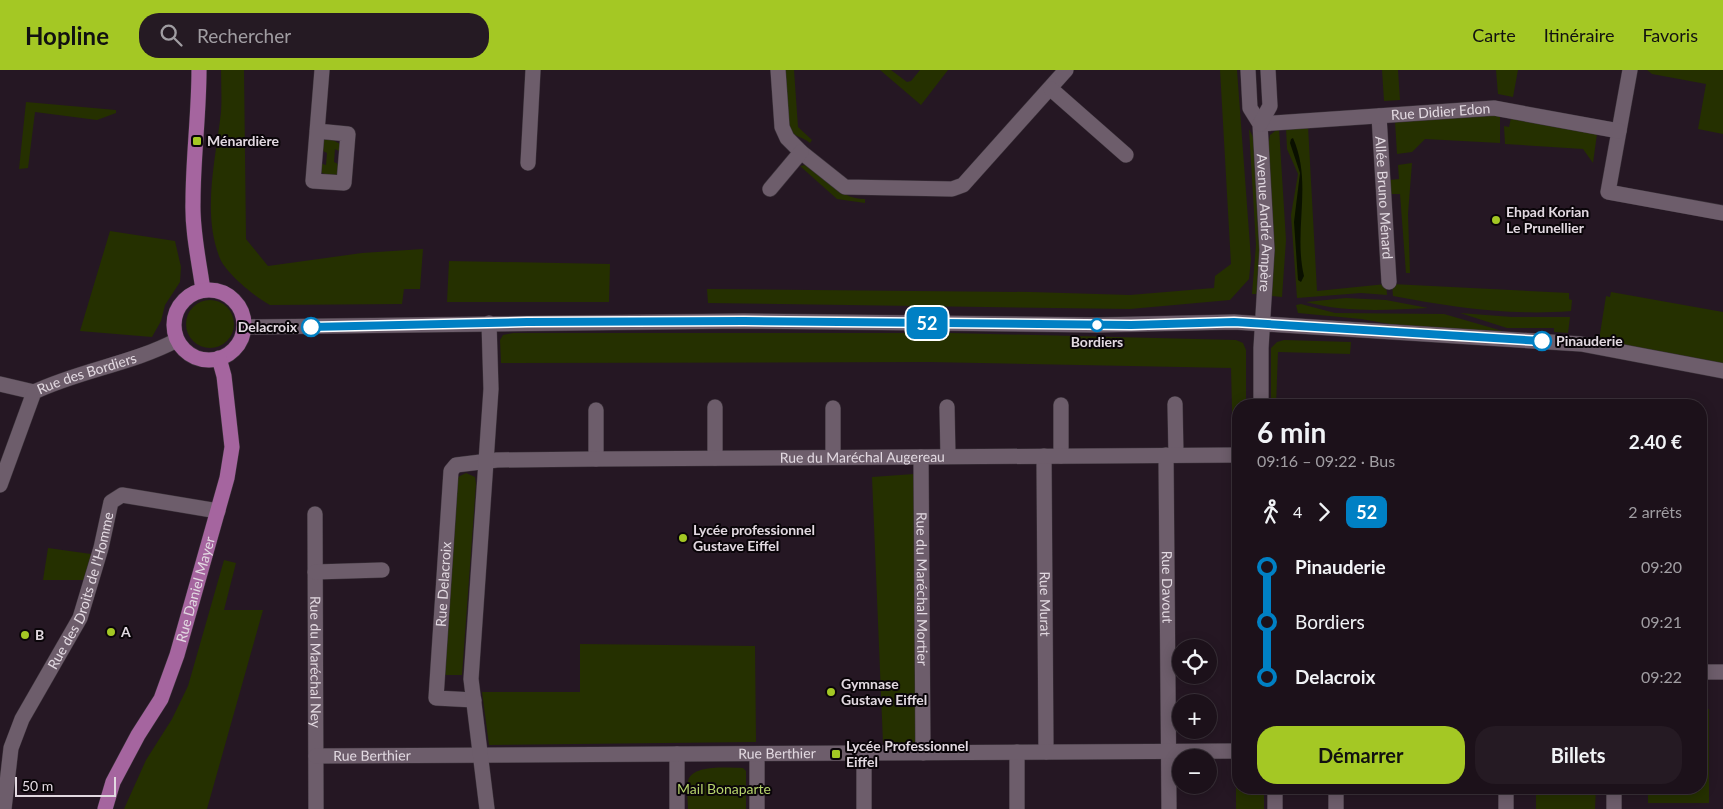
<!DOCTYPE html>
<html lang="fr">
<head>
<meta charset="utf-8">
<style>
  body { margin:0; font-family:Lato,sans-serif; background:#251a23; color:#f1f3f6; height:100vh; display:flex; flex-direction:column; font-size:19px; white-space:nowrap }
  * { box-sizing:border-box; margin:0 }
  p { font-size:16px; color:#a09da2 }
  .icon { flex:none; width:28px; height:28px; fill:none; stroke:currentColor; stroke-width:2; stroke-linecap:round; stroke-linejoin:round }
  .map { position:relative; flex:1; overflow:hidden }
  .side { position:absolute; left:1232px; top:329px; width:475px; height:395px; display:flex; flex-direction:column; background:#1c111a; border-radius:20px; box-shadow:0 2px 12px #0003,0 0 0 1px #3a3139 }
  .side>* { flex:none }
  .badge { padding:0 10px; border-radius:8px; font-size:18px; line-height:32px }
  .tools { position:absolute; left:1172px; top:569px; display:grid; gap:10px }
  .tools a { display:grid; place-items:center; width:45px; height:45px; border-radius:50%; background:#1c111a; box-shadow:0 2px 12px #0003,0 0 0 1px #3a3139; font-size:25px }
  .scale { position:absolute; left:15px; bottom:12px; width:101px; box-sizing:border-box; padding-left:5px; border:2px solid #e2d9e1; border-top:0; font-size:14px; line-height:18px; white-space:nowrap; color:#e2d9e1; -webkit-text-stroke:4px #0a0509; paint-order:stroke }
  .map>.badge { position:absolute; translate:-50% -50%; box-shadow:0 0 0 2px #fff }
  .legs { display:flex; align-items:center; gap:8px; height:55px; padding:0 25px; font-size:16px }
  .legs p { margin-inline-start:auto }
  .overview { display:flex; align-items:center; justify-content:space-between; height:85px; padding:0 25px }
  h1 { font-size:28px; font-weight:700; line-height:38px }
  .action { display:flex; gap:10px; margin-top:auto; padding:10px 25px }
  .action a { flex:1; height:58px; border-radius:20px; background:#a4c824; color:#111; font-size:20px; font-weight:700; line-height:58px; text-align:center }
  .action a+a { background:#251a23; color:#f1f3f6 }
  ul { padding:0 25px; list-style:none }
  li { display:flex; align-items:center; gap:18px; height:55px; font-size:19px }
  li i { display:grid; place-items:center; width:8px; height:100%; margin:0 6px; background:currentColor }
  li i::after { content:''; width:12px; height:12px; margin:-6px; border:4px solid; border-radius:50%; background:#1c111a }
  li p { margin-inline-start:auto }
  li:first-child i { background:linear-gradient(#0000 50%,currentColor 0) }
  li:last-child i { background:linear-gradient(currentColor 50%,#0000 0) }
  header { display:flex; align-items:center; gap:30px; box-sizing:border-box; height:70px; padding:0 25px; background:#a4c824; color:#111 }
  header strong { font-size:24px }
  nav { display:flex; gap:28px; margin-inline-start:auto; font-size:18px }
  .search { width:350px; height:45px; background:#251a23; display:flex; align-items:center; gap:12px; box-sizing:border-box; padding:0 18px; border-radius:20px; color:#a09da2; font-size:19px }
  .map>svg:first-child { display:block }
  .green { fill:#253000 }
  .water { fill:#0a1000 }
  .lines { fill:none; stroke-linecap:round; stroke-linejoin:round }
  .minor-casing { stroke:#3c333b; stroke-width:16 }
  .major-casing { stroke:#3c333b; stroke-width:16 }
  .minor { stroke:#6d5d6b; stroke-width:15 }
  .major { stroke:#a5659f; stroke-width:15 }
  .line-1-casing { stroke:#fff; stroke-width:11 }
  .line-1 { stroke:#0080c4; stroke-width:8 }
  .poi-dot { fill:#a4c824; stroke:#0a0509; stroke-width:2 }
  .stop-1-dot { fill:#fff; stroke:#0080c4; stroke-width:2.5 }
  .labels { text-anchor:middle; stroke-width:4; stroke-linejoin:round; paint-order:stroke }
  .street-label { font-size:14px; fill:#e2d9e1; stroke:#0a0509 }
  .poi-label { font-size:14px; font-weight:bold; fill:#e2d9e1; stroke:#0a0509; text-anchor:start }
  .stop-label { font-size:14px; font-weight:bold; fill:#e2d9e1; stroke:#0a0509; text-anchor:end }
  .park-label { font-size:14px; fill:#b6d36b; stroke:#0a0509 }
</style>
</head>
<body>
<header>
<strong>Hopline</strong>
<div class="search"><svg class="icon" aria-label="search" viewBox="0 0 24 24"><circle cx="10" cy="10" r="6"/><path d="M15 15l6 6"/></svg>Rechercher</div>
<nav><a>Carte</a><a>Itinéraire</a><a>Favoris</a></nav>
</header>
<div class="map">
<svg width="1723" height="739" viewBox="0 0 1723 739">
  <rect width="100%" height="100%" fill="#251723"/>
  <path class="green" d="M221,0H244L246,169L268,196L362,183L423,179L420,219H404L402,234L270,235C255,227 224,202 219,186C202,141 216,88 221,42C222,28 221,14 221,0Z
    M784,0H794L798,57L812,70L810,73C803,67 795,67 789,60Z
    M880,0H891L907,12L911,11L920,0H948L921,35Z
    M1220,0H1237L1251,189L1249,209L1230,230L1130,239L708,233L707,219L1031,222L1130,225L1214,218L1215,206L1231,194Z
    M1382,0H1398L1400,30L1384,31Z
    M1496,0H1518L1513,27L1498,24Z
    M1647,0H1723V64L1698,59L1706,14L1652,4Z
    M26,32L116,40V43L97,50L35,42L28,98L19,99Z
    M1493,45L1500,46V73L1425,69L1412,82L1397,84L1395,51Z
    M1511,48L1597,64L1593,93L1583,79L1505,74L1504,56L1509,57Z
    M1308,56L1317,221L1386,214L1387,225L1361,223L1297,228L1291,145L1298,104L1287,79L1286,58Z
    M1279,58L1286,170L1282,227L1272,226L1271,221L1268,76L1270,65Z
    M1249,59L1255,71L1261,175L1257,224H1252L1256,175Z
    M321,68L331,69L340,74L343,83L335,79L334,92L342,96L338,105L331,106L319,102L316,92L326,95L327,83L317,78Z
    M1412,93L1408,144L1410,203H1406L1400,124H1390L1389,110L1399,109L1398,95Z
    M805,95C829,101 834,129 865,129V133L837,129L800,96Z
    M110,161L175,171L181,197L180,212L165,235L161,251L152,267L80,261Z
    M449,191L610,194L609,232H447Z
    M1392,214L1569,223V229L1572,230L1571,241C1510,246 1452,237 1393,226Z
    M1611,222L1723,242V294L1599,270L1606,226L1610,227Z
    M1346,228L1386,230L1428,238C1388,240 1346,243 1306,232Z
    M186 254a24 24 0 1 1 48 0a24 24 0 1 1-48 0Z
    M1301,234L1335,243L1444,244L1506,262L1406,257L1361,249L1298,243L1296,235Z
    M1460,243L1512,247H1570L1568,263L1554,262V258H1507Z
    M513,263H952L1236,270L1243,273L1246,280V335H1239V379H1233L1231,298L929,292L501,293L500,270L503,265Z
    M1284,270L1351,272L1350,284L1278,282L1276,335H1273V330H1271V278L1277,272Z
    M1233,394H1239V637L1236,615Z
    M466,403L475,407L476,414L462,605H443L458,407Z
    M914,404L916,674L883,673L872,407Z
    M48,478L91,484L84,510H43Z
    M224,490L236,493L224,540H263L207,739H124L146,690L172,649L188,616Z
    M580,574L755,576L756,672L489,675L482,622H580Z
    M1701,639H1709V733H1648V718H1701Z
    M1236,691H1239V718H1264V739H1236Z
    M743,698L746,701V739H688C688,731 686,719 688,711C692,694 729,698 743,698Z
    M1536,718H1596L1595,739H1536Z"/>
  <path class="water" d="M1293,68C1313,113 1293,160 1304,206L1301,212L1298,210L1294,152L1300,103L1290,73L1291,69Z"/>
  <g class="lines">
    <g class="minor-casing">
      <g id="minor">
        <path d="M778,0L782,57L787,68L801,82L845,117L952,119L963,115L1066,0"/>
        <path id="s1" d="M1248,0L1250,38L1260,54L1267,180L1261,278V335"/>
        <path d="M1630,0L1608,122L1723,143"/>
        <path d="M1051,19L1126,85"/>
        <path id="s2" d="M1379,46L1389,212"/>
        <path id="s3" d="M1260,54L1494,38L1619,61"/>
        <path d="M1260,54L1270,36L1268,0"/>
        <path d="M317,61L348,64L344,113L313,111L322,0"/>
        <path d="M528,93L533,0"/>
        <path d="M770,119L801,82"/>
        <path d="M244,257L744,251L1097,255L1234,252L1581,274L1723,301"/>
        <path d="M0,314L34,322"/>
        <path d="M1175,334L1176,385"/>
        <path d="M1061,335V386"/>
        <path d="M715,337V388"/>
        <path d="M947,337L948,386"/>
        <path d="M833,338V387"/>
        <path d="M596,340V389"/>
        <path id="s4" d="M1166,385L1169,739"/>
        <path id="s5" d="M1044,386L1046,682"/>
        <path id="s6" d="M921,387L923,683"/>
        <path id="s7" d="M0,415L34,322C80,300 132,294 177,270"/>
        <path id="s8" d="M315,444L316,739"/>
        <path d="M315,502L382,500"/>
        <path d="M1701,602H1723"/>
        <path id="s9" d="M474,630L436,628L451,401L456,395L497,390L596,389L1239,385"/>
        <path d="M1017,682V739"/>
        <path d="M864,683V739"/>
        <path d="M677,684V739"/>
        <path d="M757,684V739"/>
        <path id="s10" d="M316,686L1239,681"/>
        <path d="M1275,718V739"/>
        <path d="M1336,718V739"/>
        <path d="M1506,718V739"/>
        <path d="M1614,718V739"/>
        <path id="s11" d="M4,739L11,678L22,649L80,548L101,478L111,432L122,425L218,441"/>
        <path d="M487,739L471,609L491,319L489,253"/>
      </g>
    </g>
    <g class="major-casing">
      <g id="major">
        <path d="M199,0C199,44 193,88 193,132C192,161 199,191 203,220"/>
        <circle cx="209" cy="255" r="35"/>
        <path id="s12" d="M105,739L113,712L138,665L161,629L177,585L227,408L232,377L224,306L219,288"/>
      </g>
    </g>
    <use href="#minor" class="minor"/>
    <use href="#major" class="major"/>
  </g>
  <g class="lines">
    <g class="line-1-casing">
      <path id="line-1" d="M311,257L527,252L744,251L1131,255L1234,252L1542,271"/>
    </g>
    <use href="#line-1" class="line-1"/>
  </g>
  <g class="poi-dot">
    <rect x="192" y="66" width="10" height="10" rx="2.5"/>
    <circle cx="1496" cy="150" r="5"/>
    <circle cx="683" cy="468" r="5"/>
    <circle cx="111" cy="562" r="5"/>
    <circle cx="25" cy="565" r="5"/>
    <circle cx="831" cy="622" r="5"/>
    <rect x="831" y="679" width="10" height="10" rx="2.5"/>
  </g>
  <g class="stop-1-dot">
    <circle cx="1097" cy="255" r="6"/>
    <circle cx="311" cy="257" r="9"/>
    <circle cx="1542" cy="271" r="9"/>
  </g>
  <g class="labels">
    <g class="street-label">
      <text dy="5" stroke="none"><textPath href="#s3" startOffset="181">Rue Didier Edon</textPath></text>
      <text dy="5" stroke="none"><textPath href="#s2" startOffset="82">Allée Bruno Ménard</textPath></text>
      <text dy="5" stroke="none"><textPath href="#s1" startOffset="156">Avenue André Ampère</textPath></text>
      <text dy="5" stroke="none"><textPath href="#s7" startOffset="155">Rue des Bordiers</textPath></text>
      <text dy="5" stroke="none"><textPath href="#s9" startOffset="680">Rue du Maréchal Augereau</textPath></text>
      <text dy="5" stroke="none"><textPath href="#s9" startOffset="152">Rue Delacroix</textPath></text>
      <text dy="5" stroke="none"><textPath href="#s4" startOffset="132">Rue Davout</textPath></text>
      <text dy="5" stroke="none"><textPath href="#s11" startOffset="235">Rue des Droits de l'Homme</textPath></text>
      <text dy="5" stroke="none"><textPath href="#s12" startOffset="239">Rue Daniel Mayer</textPath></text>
      <text dy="5" stroke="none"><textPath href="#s6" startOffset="132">Rue du Maréchal Mortier</textPath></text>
      <text dy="5" stroke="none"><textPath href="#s5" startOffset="148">Rue Murat</textPath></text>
      <text dy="5" stroke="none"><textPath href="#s8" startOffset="148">Rue du Maréchal Ney</textPath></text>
      <text dy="5" stroke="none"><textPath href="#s10" startOffset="461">Rue Berthier</textPath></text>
      <text dy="5" stroke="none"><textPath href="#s10" startOffset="56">Rue Berthier</textPath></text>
    </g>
    <g class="poi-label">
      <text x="207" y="76">Ménardière</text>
      <text x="1506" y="147">Ehpad Korian<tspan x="1506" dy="16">Le Prunellier</tspan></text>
      <text x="693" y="465">Lycée professionnel<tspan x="693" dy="16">Gustave Eiffel</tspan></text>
      <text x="121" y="567">A</text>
      <text x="35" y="570">B</text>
      <text x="841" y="619">Gymnase<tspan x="841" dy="16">Gustave Eiffel</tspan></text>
      <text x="846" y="681">Lycée Professionnel<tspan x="846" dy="16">Eiffel</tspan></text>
    </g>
    <g class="stop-label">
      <text x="297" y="262">Delacroix</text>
      <text x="1556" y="276" text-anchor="start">Pinauderie</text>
      <text x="1097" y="277" text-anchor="middle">Bordiers</text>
    </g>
    <g class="park-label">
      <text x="724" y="724">Mail Bonaparte</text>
    </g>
  </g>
</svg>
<div class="tools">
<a><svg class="icon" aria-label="locate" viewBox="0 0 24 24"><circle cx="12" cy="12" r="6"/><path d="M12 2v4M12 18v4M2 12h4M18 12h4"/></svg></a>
<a>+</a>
<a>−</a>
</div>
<div class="scale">50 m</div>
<b class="badge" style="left:927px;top:253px;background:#0080c4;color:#fff">52</b>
<section class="side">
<div class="overview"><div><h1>6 min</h1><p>09:16 – 09:22 · Bus</p></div><b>2.40 €</b></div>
<div class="legs"><svg class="icon" aria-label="walk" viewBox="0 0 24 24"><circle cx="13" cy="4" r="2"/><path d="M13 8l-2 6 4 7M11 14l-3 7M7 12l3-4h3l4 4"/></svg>4<svg class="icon" aria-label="forward" viewBox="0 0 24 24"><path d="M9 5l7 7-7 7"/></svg><b class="badge" style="background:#0080c4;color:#fff">52</b><p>2 arrêts</p></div>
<ul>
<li><i style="color:#0080c4"></i><b>Pinauderie</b><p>09:20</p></li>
<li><i style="color:#0080c4"></i><span>Bordiers</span><p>09:21</p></li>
<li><i style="color:#0080c4"></i><b>Delacroix</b><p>09:22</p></li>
</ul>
<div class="action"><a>Démarrer</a><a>Billets</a></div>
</section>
</div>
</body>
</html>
